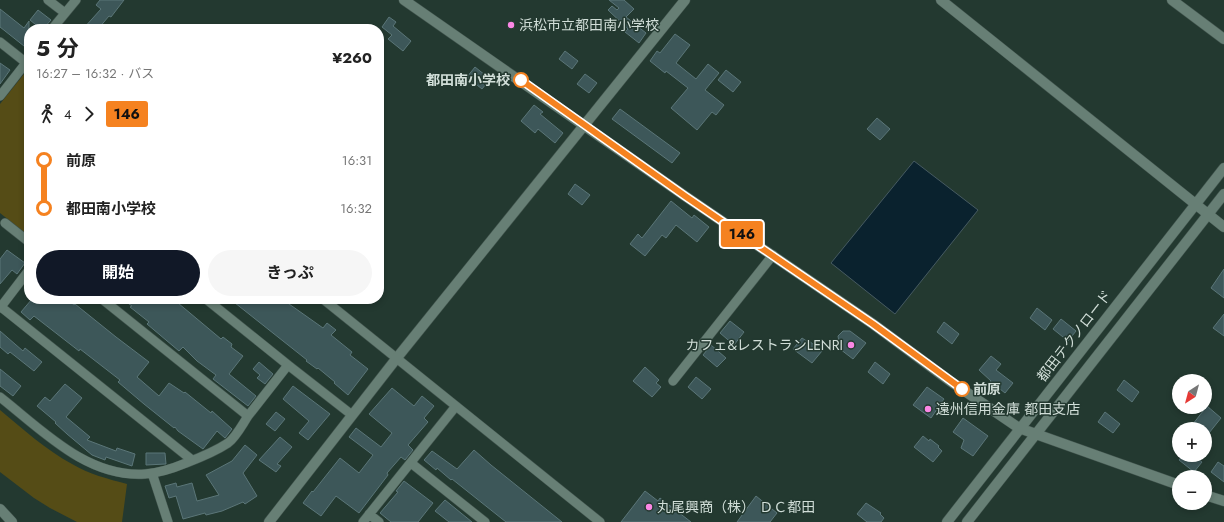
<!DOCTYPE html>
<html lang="ja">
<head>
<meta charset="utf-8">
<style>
  body { margin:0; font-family:Jost,"Noto Sans JP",sans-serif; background:#f6f6f6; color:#222; height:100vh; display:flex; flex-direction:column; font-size:15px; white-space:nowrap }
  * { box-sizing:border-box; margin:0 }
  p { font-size:13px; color:#767676 }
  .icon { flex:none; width:22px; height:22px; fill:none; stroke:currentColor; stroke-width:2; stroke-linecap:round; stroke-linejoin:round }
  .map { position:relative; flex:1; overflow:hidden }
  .drawer { position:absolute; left:24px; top:24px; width:360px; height:280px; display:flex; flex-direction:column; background:#fff; border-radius:16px; box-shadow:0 2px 6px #0003 }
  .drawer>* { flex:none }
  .badge { padding:0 8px; border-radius:3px; font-size:14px; line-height:26px }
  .needle { width:26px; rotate:216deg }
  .buttons { position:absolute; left:1172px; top:374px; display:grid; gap:8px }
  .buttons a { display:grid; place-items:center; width:40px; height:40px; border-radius:50%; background:#fff; box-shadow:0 2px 6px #0003; font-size:20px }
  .map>.badge { position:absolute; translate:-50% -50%; box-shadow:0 0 0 2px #fff }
  .legs { display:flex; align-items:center; gap:6px; height:44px; padding:0 12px; font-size:13px }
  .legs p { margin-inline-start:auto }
  .head { display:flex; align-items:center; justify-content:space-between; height:68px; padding:0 12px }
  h1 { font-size:22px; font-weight:700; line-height:30px }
  .cta { display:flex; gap:8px; margin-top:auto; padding:8px 12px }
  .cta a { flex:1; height:46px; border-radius:24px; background:#111827; color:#fff; font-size:16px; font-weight:700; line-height:46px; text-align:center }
  .cta a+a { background:#f6f6f6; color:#222 }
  ul { padding:0 12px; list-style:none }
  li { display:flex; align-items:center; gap:14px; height:48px; font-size:15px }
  li i { display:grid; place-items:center; width:6px; height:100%; margin:0 5px; background:currentColor }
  li i::after { content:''; width:10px; height:10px; margin:-5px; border:3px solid; border-radius:50%; background:#fff }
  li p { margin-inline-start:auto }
  li:first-child i { background:linear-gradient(#0000 50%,currentColor 0) }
  li:last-child i { background:linear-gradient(currentColor 50%,#0000 0) }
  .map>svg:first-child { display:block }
  .green { fill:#554c16 }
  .water { fill:#0a222e; stroke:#465a61 }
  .building { fill:#3d5759; stroke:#5b7678 }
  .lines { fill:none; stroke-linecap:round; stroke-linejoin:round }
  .street-casing { stroke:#42554e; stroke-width:10 }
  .secondary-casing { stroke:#42554e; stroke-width:11 }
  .street { stroke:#677f75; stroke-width:9 }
  .secondary { stroke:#677f75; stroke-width:10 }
  .line-1-casing { stroke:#fff; stroke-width:9 }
  .line-1 { stroke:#f58220; stroke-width:6 }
  .poi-dot { fill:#fb87e5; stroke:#233930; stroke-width:1.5 }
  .stop-1-dot { fill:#fff; stroke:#f58220; stroke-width:2 }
  .labels { text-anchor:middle; stroke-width:3; stroke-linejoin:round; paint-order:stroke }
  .poi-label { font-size:14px; fill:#d1ded8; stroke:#233930; text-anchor:start }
  .stop-label { font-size:14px; font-weight:bold; fill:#d1ded8; stroke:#233930; text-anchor:end }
  .street-label { font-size:14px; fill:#d1ded8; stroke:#233930 }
</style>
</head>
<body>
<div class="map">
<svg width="1224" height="522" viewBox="0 0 1224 522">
  <rect width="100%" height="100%" fill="#233930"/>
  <path class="green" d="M24,74L29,75V236L0,213V104Z
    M0,410C23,429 46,450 72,464C89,474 108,479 127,484L122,522H77L50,508L34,498L0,472Z"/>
  <path class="water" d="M914,161L978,210L895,314L831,263Z"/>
  <path class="building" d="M100,0H124L111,17L109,16L98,29H83L101,9L96,5Z
    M609,0H624L634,9L626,17L646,33L639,43L625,32L628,29L608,10L612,6L617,10L619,8Z
    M0,9L24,28L29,21V50L0,27Z
    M38,10L51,20L43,29H41L30,20Z
    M389,17L396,22L393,26L411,41L403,51L388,39L392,35L382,27Z
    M675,34L690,45L676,63L696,79L708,64L719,73L705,90L724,105L716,115L712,112L697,130L671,108L688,88L666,71L665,73L650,61L657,51L660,53Z
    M565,51L578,61L572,69L559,59Z
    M0,63L10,70L0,84Z
    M475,67L490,79L482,89L467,77Z
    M726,70L741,82L733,92L718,80Z
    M585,74L597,83L589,93L577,84Z
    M534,105L543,112L540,114L563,133L555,143L538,129L535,133L521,121Z
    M620,109L680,153L672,163L612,119Z
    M877,118L890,129L880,140L867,129Z
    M575,184L590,195L582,205L568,194Z
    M671,201L692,218L694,215L709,227L697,242L676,225L666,238L662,235L645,256L630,244L638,234L642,238Z
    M7,250L25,263L17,274L12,270L0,284V259Z
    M1224,269V298L1211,288Z
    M32,299H67L74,305L75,304L116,337L149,362L137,377L159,396L169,383L184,393L185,392L211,413L212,411L232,429L225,438L217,431L203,449L178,431L175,427L174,428L144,404L118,382L120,380L80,349L79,351L34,316L30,320L21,312Z
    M122,299H181L178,303L221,339L223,337L232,344L231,347L243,356L229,374L256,396L248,406L213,379L216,375L197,361L183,347L179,351L147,324L149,322L130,307L132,306Z
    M230,299H282L323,328L327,323L336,330L331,335L352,352L350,355L368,369L348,395L334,383L335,382L318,368L317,369L306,361L307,360Z
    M1037,308L1052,320L1045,330L1030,318Z
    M1224,314V336L1213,328Z
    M1061,319L1076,331L1068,341L1053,329Z
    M730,321L744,332L734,345L720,333Z
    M944,322L959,334L952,344L937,332Z
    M0,331L23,351L25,348L42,362L34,371L10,352L8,354L0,347Z
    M843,331H850L866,343L853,359L836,346L839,342L838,336Z
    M802,338L808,342L809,341L822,351L812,363L793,349Z
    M711,345L726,358L717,367L703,355Z
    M991,356L1001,364L996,370L1013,383L1005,393L990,381H991L979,370Z
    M259,362L273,374L265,384L257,378L260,375L253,369Z
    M875,362L890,374L883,384L868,372Z
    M645,367L659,380L656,383L661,387L652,397L633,381Z
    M0,369L21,386L13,396L0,386Z
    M696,377L711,389L702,399L688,387Z
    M1124,380L1139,392L1132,402L1117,390Z
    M65,384L82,398L66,417L90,437L87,440L116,451L117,448L135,454L132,466L106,457L105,460L92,455L67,434L55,423L56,422L37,406L45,397L50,401Z
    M293,386L330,414L308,440L299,433L309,421L283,399Z
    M927,387L944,399L931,418L913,405Z
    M392,388L414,406L422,396L434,406L424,418L428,422L408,445L413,450L405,460L401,457L387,473L388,475L359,513L336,496L321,516L303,503L312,491L313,492L340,458L359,473L373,455L349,437L356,428L381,447L392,433L369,414Z
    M1207,406L1221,418L1205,438V429H1189Z
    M276,412L285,419L275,431L266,424Z
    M1105,412L1120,424L1113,433L1098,422Z
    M963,418L988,436L973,456L961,448L964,440L953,432Z
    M923,436L929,441L930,439L939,446L938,447L942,451L933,462L914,447Z
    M280,437L292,447L277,464L281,466L276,472L259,460Z
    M245,445L257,455L243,473L257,496L245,504L243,502L222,511L206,515L205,513L183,519L176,496L169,498L165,486L176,483L177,487L192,483L197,501L219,495L206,475L232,461Z
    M474,450L491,465L562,522H506L452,479L451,480L437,468L436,470L424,460L432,451L457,469Z
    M146,453H165L166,464L146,465Z
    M1183,455H1193L1202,462L1194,472L1179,460Z
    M1218,462L1224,466V482L1211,472Z
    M404,481L433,503L418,522H391L380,513L398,492L396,491Z
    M645,491L658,501L660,498L691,522H621Z
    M756,496L777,513L770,522H737Z
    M445,500L472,522H449L435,511Z
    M866,503L881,513L880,514L884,518L881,522H867L857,514Z"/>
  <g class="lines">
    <g class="street-casing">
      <path id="street" d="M48,0L65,13
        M52,29L76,0
        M0,42L29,65
        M0,96L29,59
        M5,223L29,242
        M206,299L288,365L248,416
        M323,299L600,522
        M1,307L192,460
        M0,308L29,270
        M288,365L352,415
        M673,381L773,255
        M0,397C42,430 87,478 145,474C159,473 174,468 186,463C199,458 216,451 228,443C236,437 242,425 248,416L102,299
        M411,463L485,522
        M152,473L168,522
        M369,514L379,522
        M363,522L456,406"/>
    </g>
    <g class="secondary-casing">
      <path id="secondary" d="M404,0L685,196L873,324L950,381L1019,428L1179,485
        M941,0L1224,227
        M1172,0L1224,39
        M1205,495L1224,501
        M0,509L12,522
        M269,522L396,359L685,0
        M947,522L1224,168
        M967,522L1224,194"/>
    </g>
    <use href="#street" class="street"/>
    <use href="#secondary" class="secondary"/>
  </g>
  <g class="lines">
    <g class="line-1-casing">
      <path id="line-1" d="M521,80L685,196L873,324L962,389"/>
    </g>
    <use href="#line-1" class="line-1"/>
  </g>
  <g class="poi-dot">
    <circle cx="511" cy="25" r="4"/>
    <circle cx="851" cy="345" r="4"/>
    <circle cx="928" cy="409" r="4"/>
    <circle cx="649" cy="507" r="4"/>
  </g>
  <g class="stop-1-dot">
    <circle cx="521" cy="80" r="7"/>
    <circle cx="962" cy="389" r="7"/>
  </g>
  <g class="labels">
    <g class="poi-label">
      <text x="519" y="30">浜松市立都田南小学校</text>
      <text x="843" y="350" text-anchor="end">カフェ&amp;レストランLENRI</text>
      <text x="936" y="414">遠州信用金庫 都田支店</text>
      <text x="657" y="512">丸尾興商（株） ＤＣ都田</text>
    </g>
    <g class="stop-label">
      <text x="510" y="85">都田南小学校</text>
      <text x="973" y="394" text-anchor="start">前原</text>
    </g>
    <g class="street-label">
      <text transform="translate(1074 336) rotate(-52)" y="5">都田テクノロード</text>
    </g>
  </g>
</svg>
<div class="buttons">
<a><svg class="needle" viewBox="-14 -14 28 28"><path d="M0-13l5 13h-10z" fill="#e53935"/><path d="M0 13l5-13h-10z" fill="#767676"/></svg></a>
<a>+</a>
<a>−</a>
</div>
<b class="badge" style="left:742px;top:234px;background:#f58220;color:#111">146</b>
<section class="drawer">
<div class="head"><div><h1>5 分</h1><p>16:27 – 16:32 · バス</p></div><b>¥260</b></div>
<div class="legs"><svg class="icon" aria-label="walk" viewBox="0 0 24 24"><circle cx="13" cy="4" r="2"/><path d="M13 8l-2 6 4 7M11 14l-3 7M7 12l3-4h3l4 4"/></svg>4<svg class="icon" aria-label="forward" viewBox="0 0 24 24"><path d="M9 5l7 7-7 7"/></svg><b class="badge" style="background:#f58220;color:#111">146</b></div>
<ul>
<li><i style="color:#f58220"></i><b>前原</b><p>16:31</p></li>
<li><i style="color:#f58220"></i><b>都田南小学校</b><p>16:32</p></li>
</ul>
<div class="cta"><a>開始</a><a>きっぷ</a></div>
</section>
</div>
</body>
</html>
